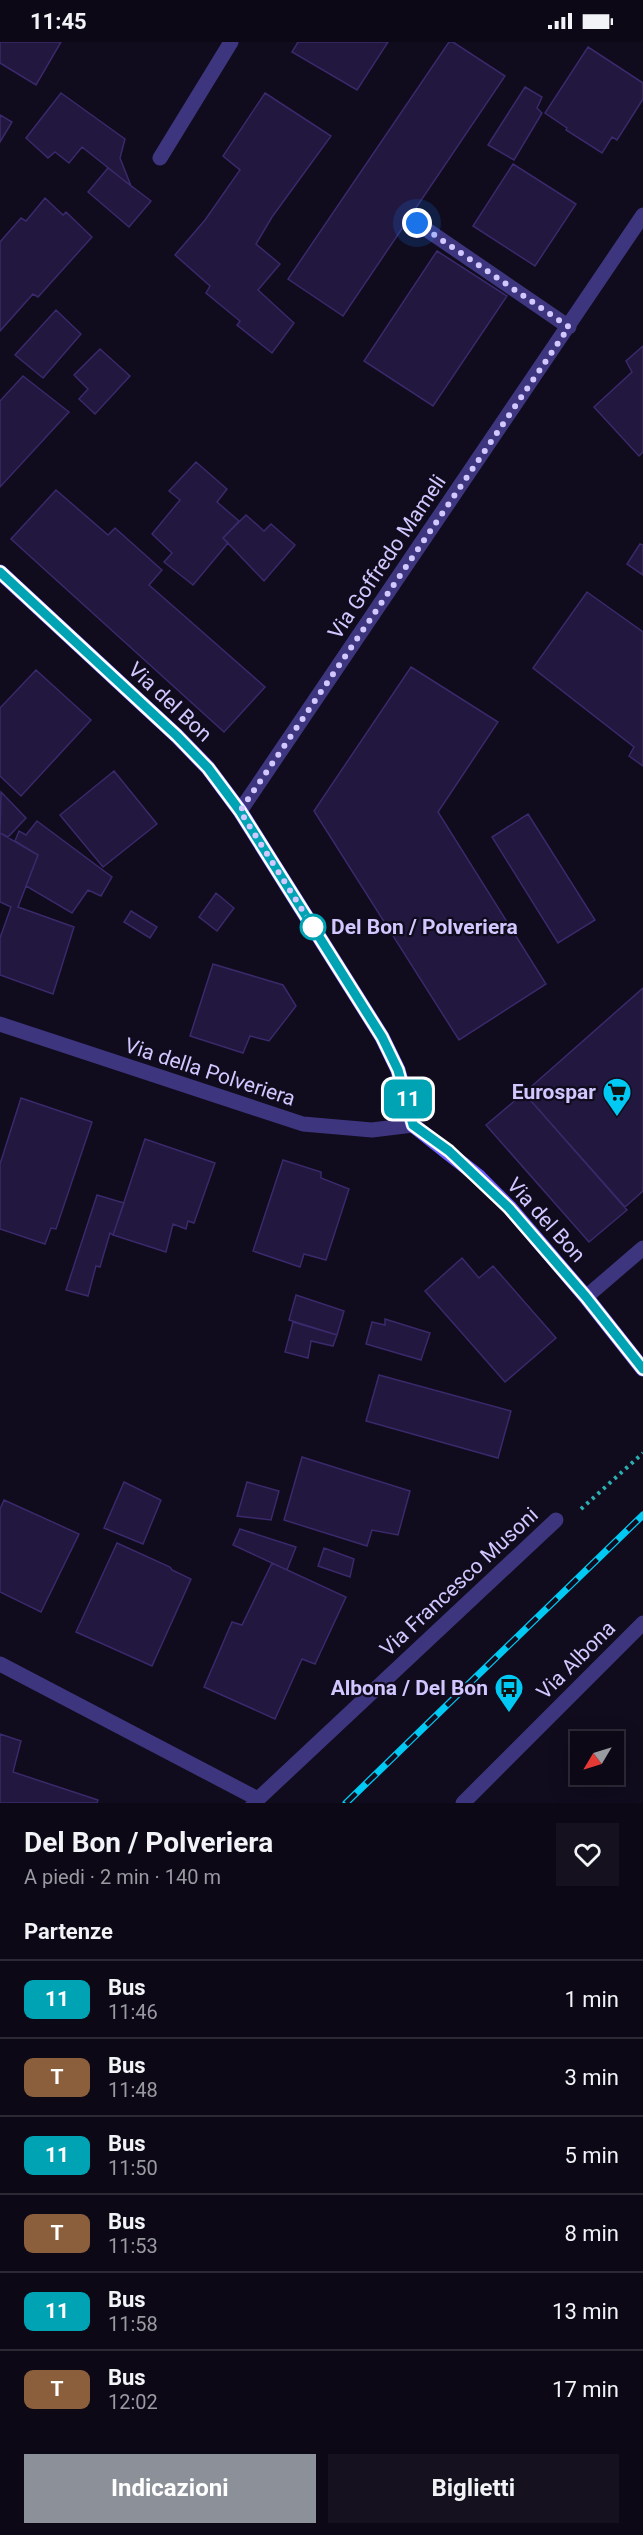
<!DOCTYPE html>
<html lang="it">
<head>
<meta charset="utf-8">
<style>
  body { margin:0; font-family:Roboto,sans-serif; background:#15111f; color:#f1f3f6; height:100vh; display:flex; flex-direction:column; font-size:22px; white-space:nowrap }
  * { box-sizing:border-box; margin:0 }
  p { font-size:20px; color:#9a9aa1 }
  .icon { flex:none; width:33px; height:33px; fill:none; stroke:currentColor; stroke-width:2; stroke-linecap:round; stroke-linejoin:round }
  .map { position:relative; height:1761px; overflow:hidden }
  .side { display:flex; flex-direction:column; background:#0c0816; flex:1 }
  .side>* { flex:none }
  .badge { padding:0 12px; border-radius:9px; font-size:21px; line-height:39px }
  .needle { width:39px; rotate:232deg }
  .fabs { position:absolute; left:570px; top:1689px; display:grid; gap:12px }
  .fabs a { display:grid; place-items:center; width:54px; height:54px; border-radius:0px; background:#0c0816; box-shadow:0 6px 24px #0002,0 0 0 2px #2c2935; font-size:30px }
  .you { position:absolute; width:30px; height:30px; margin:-15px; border:4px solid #fff; border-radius:50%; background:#1a73e8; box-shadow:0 0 0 9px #1a73e833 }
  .map>.badge { position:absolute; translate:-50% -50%; box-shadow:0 0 0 3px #fff }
  h2 { padding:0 24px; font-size:22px; line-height:54px }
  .round { display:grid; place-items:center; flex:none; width:63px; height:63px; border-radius:0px; background:#15111f }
  .head { display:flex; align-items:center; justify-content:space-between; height:102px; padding:0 24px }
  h1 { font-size:28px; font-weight:700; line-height:45px }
  .action { display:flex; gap:12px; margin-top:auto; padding:12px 24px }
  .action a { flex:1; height:69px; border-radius:0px; background:#8c9099; color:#fff; font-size:24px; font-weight:700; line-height:69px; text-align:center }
  .action a+a { background:#15111f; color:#f1f3f6 }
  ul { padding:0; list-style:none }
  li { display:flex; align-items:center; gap:18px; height:78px; padding:0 24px; border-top:2px solid #2c2935 }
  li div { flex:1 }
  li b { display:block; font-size:22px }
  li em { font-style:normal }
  li .badge { min-width:66px; font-weight:700; text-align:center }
  .status { display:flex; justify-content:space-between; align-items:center; height:42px; padding:0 30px; background:#0c0816; direction:ltr }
  .status svg { height:16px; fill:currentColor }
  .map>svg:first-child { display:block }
  .building { fill:#22173e; stroke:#3a296b; stroke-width:1.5 }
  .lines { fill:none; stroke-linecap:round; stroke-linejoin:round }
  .path { stroke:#2bafb0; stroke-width:4; stroke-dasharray:3 4.5; stroke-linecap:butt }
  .lane { stroke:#3d357d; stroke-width:15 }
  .street { stroke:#3d357d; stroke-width:15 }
  .secondary { stroke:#6d5fff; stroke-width:15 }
  .rail-casing { stroke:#00caf3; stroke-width:7 }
  .rail { stroke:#100b1d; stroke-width:4.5; stroke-dasharray:14; stroke-linecap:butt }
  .line-casing { stroke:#fff; stroke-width:14 }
  .line { stroke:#00a3b4; stroke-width:9 }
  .walk { stroke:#d2c8ff; stroke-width:6; stroke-dasharray:0 10.8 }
  .stop-dot { fill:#fff; stroke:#00a3b4; stroke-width:3 }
  .labels { text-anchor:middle; stroke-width:4.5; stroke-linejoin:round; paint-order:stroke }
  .street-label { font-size:21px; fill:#d2c8ff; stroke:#100b1d }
  .stop-label { font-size:21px; font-weight:bold; fill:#d2c8ff; stroke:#100b1d; text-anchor:start }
  .poi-label { font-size:21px; font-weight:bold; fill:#d2c8ff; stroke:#100b1d; text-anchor:end }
</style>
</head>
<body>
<div class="status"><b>11:45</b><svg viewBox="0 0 49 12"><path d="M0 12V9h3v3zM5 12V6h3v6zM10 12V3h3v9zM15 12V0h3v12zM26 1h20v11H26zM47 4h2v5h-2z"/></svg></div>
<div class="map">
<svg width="643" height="1761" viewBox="0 0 643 1761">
  <rect width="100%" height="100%" fill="#100b1d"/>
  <path class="building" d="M0,0H61L36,43L0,21Z
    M298,0H388L357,48L292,10Z
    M449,0H453L505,34L343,274L288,237Z
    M588,5L643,41V57L617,98L612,95L602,111L566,88L567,86L545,71Z
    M525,45L542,55L537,66L542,71L514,118L488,103Z
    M61,51L125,97L120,116L131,144L82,105L69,121L55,110L48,116L26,96Z
    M265,51L331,94L272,175L256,202L280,222L258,248L294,281L272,311L237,283L240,279L206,251L210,244L175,213L205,178L240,128L223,114Z
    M0,73L12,80L0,100Z
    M513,122L576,162L535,224L473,184Z
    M108,126L151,159L129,185L88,150Z
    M45,156L63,173L66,170L92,195L38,255L33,252L0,289V200L21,176L26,179Z
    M437,209L507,254L433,364L364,319Z
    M56,268L81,292L43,336L15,313Z
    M643,304V410L639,414L594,365L632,330L626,319Z
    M100,307L130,334L95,372L79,357L88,347L74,333Z
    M23,334L69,370L0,445V359Z
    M196,420L227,447L217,460L239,479L223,496L228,501L193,543L164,520L172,511L152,492L180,458L169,449Z
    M56,448L108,493L115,486L162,528L149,543L265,645L224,690L11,497Z
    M246,473L264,489L271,482L295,503L264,539L223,496Z
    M640,502L643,503V533L627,522Z
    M587,550L643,590V724L629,714L634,705L533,626Z
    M411,625L498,680L438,770L546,942L459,998L314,769Z
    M36,628L91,678L21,754L0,734V666Z
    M114,729L157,782L103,825L60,773Z
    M1,750L26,776L8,795L0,791Z
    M528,772L595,878L558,901L492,795Z
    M37,779L112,835L101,854L88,848L72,871L26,844L38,813L15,799L19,789L26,793Z
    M0,791L38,813L18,865L74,885L53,952L0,933V896L11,865L0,860Z
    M216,851L234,866L217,889L199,875Z
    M131,869L157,885L150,896L124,880Z
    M213,922L283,943L296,964L269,999L250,994L243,1011L190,994Z
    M643,946V1149L625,1165L524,1051Z
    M524,1051L627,1168L589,1200L486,1083Z
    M21,1056L92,1080L56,1187L51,1186L45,1202L0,1187V1122Z
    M145,1097L215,1121L194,1181L188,1179L186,1187L173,1182L166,1210L113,1193Z
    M283,1118L321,1130V1136L349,1147L326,1218L304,1212L300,1225L253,1209Z
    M97,1153L124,1161L113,1193L110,1191L100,1225L96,1224L88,1254L66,1248Z
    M462,1216L479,1236L493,1224L556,1296L505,1340L425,1249Z
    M296,1253L344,1269L337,1293L289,1278Z
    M385,1277L430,1291L421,1318L366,1302L372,1280L385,1283Z
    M293,1280L337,1293L333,1304L311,1299L308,1316L285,1310Z
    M379,1333L511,1369L498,1416L366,1379Z
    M302,1415L410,1449L398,1493L372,1488L367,1504L284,1478Z
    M124,1440L161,1458L143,1502L104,1486Z
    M247,1440L279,1449L271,1478L237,1474Z
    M4,1458L79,1492L41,1570L0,1550V1467Z
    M240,1487L296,1505L287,1528L233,1503Z
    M117,1501L170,1525L172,1528L191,1537L152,1624L76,1590Z
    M324,1506L354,1517L350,1535L318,1524Z
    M272,1521L346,1555L315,1622L302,1617L275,1677L204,1645L232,1580L242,1583Z
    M0,1692L21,1699L13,1730L98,1758L97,1761H0Z"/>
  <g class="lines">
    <path class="path" d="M581,1467L643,1411"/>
    <path class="lane" d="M160,116L231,0
      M417,181L569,285
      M586,1255L643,1206"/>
    <path class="street" d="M240,769L643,173
      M0,982L303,1082L372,1088L413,1083
      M0,1622L258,1757L253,1761
      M258,1757L556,1478
      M463,1761L643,1581"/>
    <path class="secondary" d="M0,530L177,694L208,726L240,769L382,995L398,1028L413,1083L479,1135L509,1165L586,1255L643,1327"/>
    <g class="rail-casing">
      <path id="rail" d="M346,1761L643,1473"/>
    </g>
    <use href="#rail" class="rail"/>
  </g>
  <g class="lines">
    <g class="line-casing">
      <path id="line" d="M0,530L177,694L208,726L240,769L382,995L398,1028L413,1083L449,1109L509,1166L586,1255L643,1327"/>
    </g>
    <use href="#line" class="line"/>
    <path class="walk" d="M313,885L240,769L569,285L417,181"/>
  </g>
  <defs>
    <g id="supermarket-pin" transform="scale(1.5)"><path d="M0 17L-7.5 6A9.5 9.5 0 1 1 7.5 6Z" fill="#00caf3" stroke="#100b1d"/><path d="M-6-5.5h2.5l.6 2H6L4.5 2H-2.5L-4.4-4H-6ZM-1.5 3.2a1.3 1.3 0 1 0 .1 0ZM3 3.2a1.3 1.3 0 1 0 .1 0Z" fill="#111"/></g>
    <g id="bus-pin" transform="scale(1.5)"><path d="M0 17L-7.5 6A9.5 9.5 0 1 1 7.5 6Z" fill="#00caf3" stroke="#100b1d"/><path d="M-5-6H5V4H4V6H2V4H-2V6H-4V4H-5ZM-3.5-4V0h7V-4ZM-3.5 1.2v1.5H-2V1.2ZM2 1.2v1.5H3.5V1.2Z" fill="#111"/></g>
  </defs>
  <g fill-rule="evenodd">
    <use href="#supermarket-pin" x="617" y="1050"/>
    <use href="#bus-pin" x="509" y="1646"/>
  </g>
  <circle class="stop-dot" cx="313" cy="885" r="12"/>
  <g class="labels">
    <g class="street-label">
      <text transform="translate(387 515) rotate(-56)" y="7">Via Goffredo Mameli</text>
      <text transform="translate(170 660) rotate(43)" y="7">Via del Bon</text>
      <text transform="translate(210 1030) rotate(18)" y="7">Via della Polveriera</text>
      <text transform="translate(546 1178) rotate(48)" y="7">Via del Bon</text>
      <text transform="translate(459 1540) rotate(-43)" y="7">Via Francesco Musoni</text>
      <text transform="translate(576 1618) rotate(-45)" y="7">Via Albona</text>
    </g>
    <g class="stop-label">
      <text x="331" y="892">Del Bon / Polveriera</text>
    </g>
    <g class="poi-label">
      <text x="596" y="1057">Eurospar</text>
      <text x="488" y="1653">Albona / Del Bon</text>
    </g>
  </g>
</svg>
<div class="fabs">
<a><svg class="needle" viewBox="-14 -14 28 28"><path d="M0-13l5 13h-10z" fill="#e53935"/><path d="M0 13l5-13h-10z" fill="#9a9aa1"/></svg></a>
</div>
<div class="you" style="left:417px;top:181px"></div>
<b class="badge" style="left:408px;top:1057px;background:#00a3b4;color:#fff">11</b>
</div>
<section class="side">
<div class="head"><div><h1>Del Bon / Polveriera</h1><p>A piedi · 2 min · 140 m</p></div><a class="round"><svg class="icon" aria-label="heart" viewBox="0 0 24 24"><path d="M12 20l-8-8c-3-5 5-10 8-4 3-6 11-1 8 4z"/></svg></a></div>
<h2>Partenze</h2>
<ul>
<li><span class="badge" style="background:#00a3b4;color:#fff">11</span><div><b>Bus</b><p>11:46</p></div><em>1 min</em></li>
<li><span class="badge" style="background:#8b5e3c;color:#fff">T</span><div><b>Bus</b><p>11:48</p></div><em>3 min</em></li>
<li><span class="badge" style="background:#00a3b4;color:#fff">11</span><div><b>Bus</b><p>11:50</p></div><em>5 min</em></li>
<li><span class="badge" style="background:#8b5e3c;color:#fff">T</span><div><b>Bus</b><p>11:53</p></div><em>8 min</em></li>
<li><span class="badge" style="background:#00a3b4;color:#fff">11</span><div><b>Bus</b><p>11:58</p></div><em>13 min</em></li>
<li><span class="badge" style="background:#8b5e3c;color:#fff">T</span><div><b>Bus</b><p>12:02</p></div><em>17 min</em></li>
</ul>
<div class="action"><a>Indicazioni</a><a>Biglietti</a></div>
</section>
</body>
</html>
